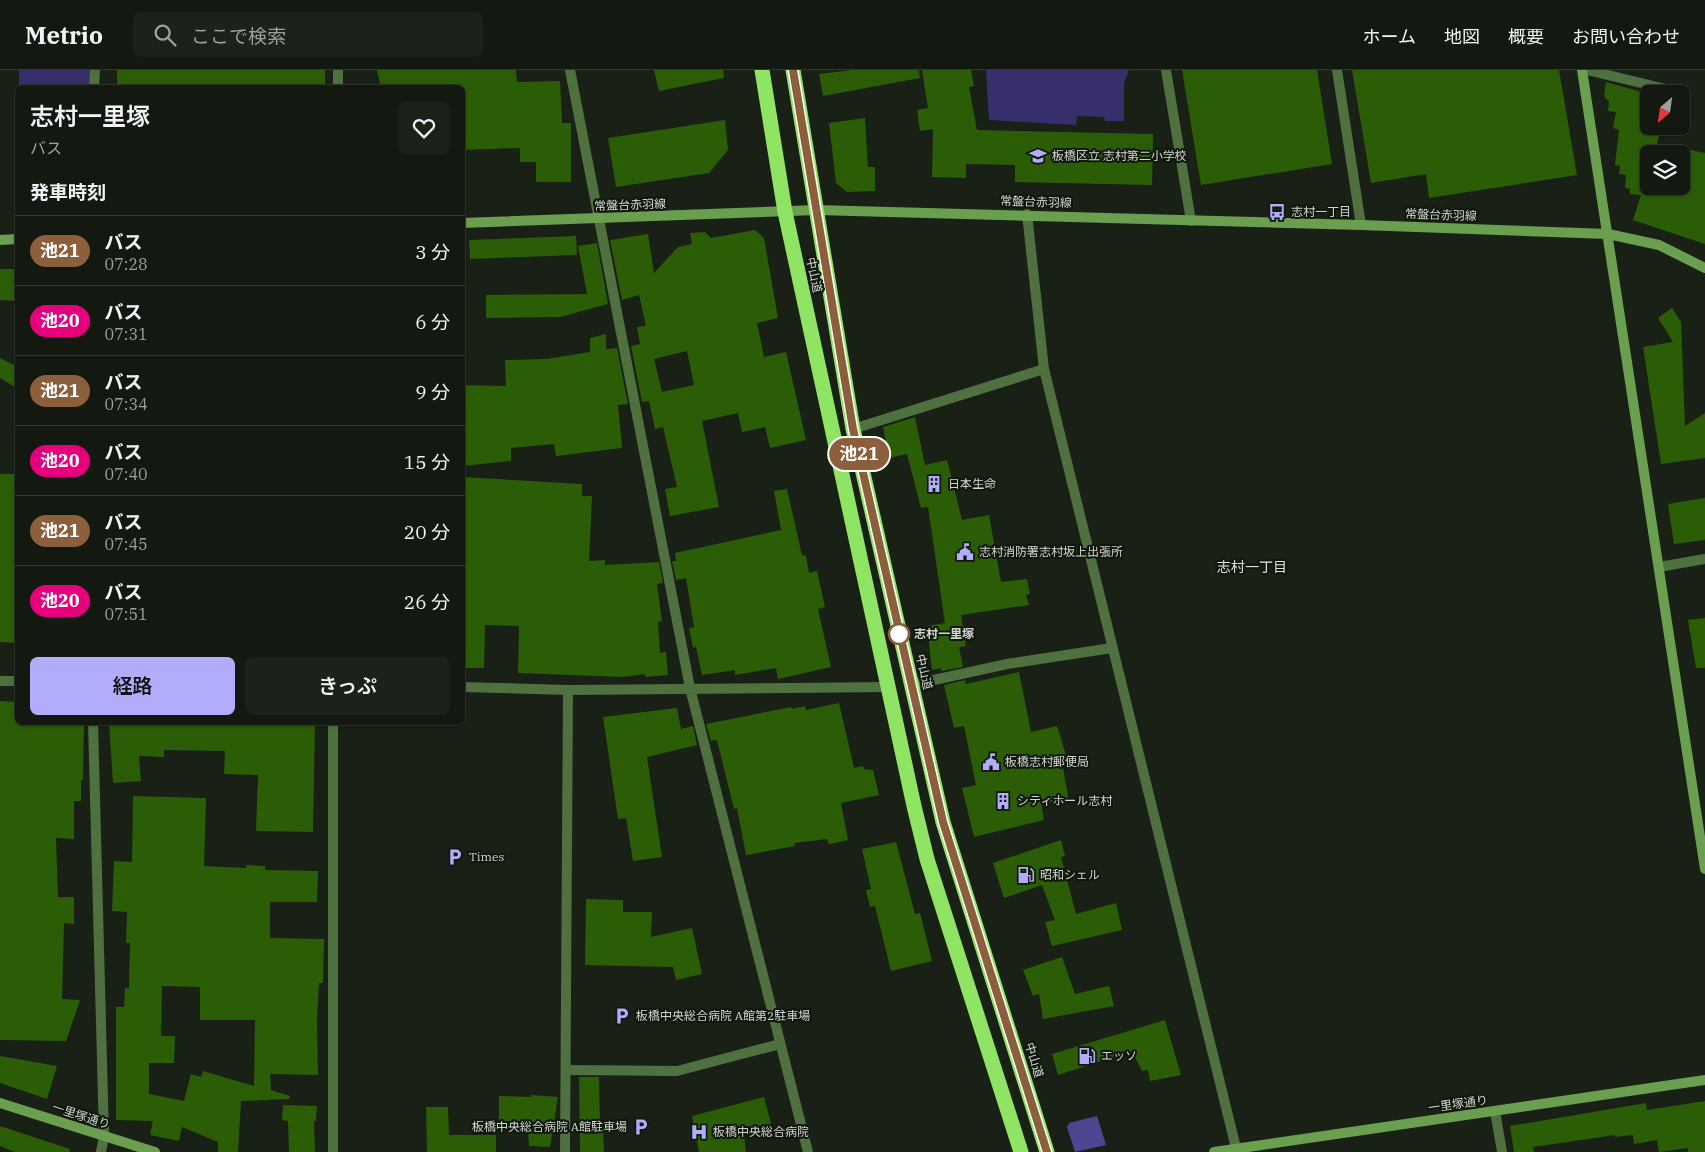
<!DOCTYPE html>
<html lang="ja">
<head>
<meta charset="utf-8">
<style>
  body { margin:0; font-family:"IBM Plex Serif","Noto Sans JP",serif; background:#1c2119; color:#f1f3f6; height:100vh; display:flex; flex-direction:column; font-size:19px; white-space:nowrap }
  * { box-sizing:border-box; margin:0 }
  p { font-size:16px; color:#9da09f }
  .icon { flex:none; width:28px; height:28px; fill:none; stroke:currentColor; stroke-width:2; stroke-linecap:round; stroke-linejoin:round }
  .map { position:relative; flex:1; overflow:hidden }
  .details { position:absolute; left:15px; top:15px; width:450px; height:640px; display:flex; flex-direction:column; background:#131810; border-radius:8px; box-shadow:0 1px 4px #0004,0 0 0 1px #323730 }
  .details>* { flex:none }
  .badge { padding:0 10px; border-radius:16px; font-size:18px; line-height:32px }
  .needle { width:32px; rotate:209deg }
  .tools { position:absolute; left:1640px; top:15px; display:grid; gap:10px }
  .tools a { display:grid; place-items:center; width:50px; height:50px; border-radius:8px; background:#131810; box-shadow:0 1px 4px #0004,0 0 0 1px #323730; font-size:25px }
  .map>.badge { position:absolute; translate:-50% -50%; box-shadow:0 0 0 2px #fff }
  h2 { padding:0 15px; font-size:19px; line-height:45px }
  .round { display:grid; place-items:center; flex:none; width:52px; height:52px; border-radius:8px; background:#1c2119 }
  .overview { display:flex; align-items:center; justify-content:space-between; height:85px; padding:0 15px }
  h1 { font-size:24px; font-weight:600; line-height:38px }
  .button { display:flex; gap:10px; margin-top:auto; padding:10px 15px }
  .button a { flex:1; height:58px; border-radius:8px; background:#b1adfa; color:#111; font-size:20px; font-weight:600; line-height:58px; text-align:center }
  .button a+a { background:#1c2119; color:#f1f3f6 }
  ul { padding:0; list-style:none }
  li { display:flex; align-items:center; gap:15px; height:70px; padding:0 15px; border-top:1px solid #323730 }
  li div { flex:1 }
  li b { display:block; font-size:19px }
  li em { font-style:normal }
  li .badge { min-width:55px; font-weight:700; text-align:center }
  header { display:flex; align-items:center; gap:30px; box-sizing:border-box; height:70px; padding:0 25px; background:#131810; border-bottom:1px solid #323730 }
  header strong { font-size:24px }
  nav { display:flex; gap:28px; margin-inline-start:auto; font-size:18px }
  .search { width:350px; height:45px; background:#1c2119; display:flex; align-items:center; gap:12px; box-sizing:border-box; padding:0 18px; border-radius:8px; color:#9da09f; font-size:19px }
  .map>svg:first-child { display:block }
  .green { fill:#372f6c }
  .forest { fill:#4f4693 }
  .building { fill:#2b5d06; fill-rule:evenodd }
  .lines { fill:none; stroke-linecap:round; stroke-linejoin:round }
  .lane { stroke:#4f703f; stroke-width:10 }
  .street { stroke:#4f703f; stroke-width:10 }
  .secondary { stroke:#6a9f4f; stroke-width:10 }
  .highway { stroke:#90e464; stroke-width:15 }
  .line-casing { stroke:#fff; stroke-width:11 }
  .line { stroke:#8b5e3c; stroke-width:8 }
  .stop-dot { fill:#fff; stroke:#8b5e3c; stroke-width:2.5 }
  .labels { text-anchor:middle; stroke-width:4; stroke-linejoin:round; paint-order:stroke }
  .poi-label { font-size:12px; fill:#d1d6cf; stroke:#10170d; text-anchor:start }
  .street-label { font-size:12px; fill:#d1d6cf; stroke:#10170d }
  .stop-label { font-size:12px; font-weight:bold; fill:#d1d6cf; stroke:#10170d; text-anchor:start }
  .neighbourhood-label { font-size:14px; fill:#dbe5d7; stroke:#10170d }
</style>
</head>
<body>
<header>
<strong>Metrio</strong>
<div class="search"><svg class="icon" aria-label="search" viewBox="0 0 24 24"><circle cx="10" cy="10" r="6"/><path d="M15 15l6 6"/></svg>ここで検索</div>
<nav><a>ホーム</a><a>地図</a><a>概要</a><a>お問い合わせ</a></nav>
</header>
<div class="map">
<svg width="1705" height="1082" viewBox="0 0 1705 1082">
  <rect width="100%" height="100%" fill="#192016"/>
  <path class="green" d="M19,0H95L94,17H19Z
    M986,0H1129L1124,13V51H1105L1104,47L1077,46L1076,55L989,50Z"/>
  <path class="forest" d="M1097,1046L1106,1075L1075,1082L1067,1057L1069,1053Z"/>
  <path class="building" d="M117,0H325V18H117Z
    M377,0H516L517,12L560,11L562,53H571V112H536V92H520V78L462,80V18H381Z
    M654,0H723L724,8L659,21Z
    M852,0H919L920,8L823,26L819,4Z
    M922,0H971L974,16L969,17L977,60L1153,64L1152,115L1015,112V95L966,94V108L932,107L933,59L920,61L917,40L928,38Z
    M1182,0H1317L1332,94L1201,115Z
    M1352,0H1559L1577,105L1429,128L1426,104L1371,113Z
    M1606,12L1649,24V56H1661L1655,84H1649V116H1681V78L1705,83V174L1633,150L1641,125L1630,124V119L1625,118L1626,105L1619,104L1620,96L1615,95L1619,60L1613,58L1616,42L1608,41L1609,32L1604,26Z
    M865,48L868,97H875V121L847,122L836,113L829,53Z
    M725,50L728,80L709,103L616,117L608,68Z
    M755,160L764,168L778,248L757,253L764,287L786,282L806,370L770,378L765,357L742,362L738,343L702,351L719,437L670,446L665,419L677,417L663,357L655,359L649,331L642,332L631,276L640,274L637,257L646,256L639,225L622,230L610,170L648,164L654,203L678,177L692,174L690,163L705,162L711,168ZM687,281L694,315L662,322L654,289Z
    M576,166L577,185L470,189L469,170Z
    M597,173L608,234L560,247L486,248V225L587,224L578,176Z
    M0,199H18V231L0,230Z
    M1672,238L1681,252L1685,356L1705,343V388L1661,394L1643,277L1673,272L1658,248Z
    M606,264V279L617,278L628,334L618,335L622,378L556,386L554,374L511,378V391L462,396V315L506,316L505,290L547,289L590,282V268Z
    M0,288L18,297V319L0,308Z
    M915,347L925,395L947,390L962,450L989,445L1001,512L1027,509L1030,524L1026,525L1029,535L961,545L966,576L959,577L963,597L941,601V598L932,600L927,556L945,553L928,437L921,438L907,384L889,388L883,357Z
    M0,404H18L16,573L0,572Z
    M462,407L582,414V426H592L589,491L605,490V495L659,492L663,513L657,514L662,551L658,552L660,583L666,582L668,605L645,607V604L624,607L518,603L519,556L485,555L484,598H462Z
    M787,419L802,485L806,486L809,503L817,501L825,537L818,539L831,597L778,609L776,598L735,605V600L702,605L696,577L693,578L689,558L694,557L686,508L676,510L672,491H676L675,483L781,460L774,421Z
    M1705,428V470L1674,474L1668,434Z
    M1705,548V598H1696L1688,550Z
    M1019,602L1031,662L1057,656L1066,685L1061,687L1069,731L1041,733L1044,750L974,767L962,718L976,715L964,656L954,658L944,615L965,610L966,614Z
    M0,631L18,632V652L84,653L83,710H81V731H74V769L56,768L58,827H74V854L64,853L62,929L80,930L66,971L0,970Z
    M839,633L854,698L863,696L864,699L873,700L879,725L841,733L848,770L829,774L827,769L794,773L795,776L746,785L737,738L734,739L717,670L711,671L706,654L791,637L792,639L805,636L806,640Z
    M677,638L681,659L693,656L697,675L647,687L662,787L633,791L626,748L618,749L603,647Z
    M315,652L313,762L256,761L258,705L224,704L225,681L164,680V687L139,686L141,711L113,713L109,653Z
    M133,726L206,728L204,796L246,798V795L265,796V800L318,801L317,832H270V868L324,869L323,913H319L317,949L318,1005L270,1004L271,1020L290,1026L289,1029L241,1031L238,1082H218V1072L182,1057L179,1071L150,1065L153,1051L116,1050V937H124L125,918H129L130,873H126L127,842L112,841L114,791L132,792ZM162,916L200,917V950H255L254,1016L203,1001L201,1007L191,1004L184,1031L149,1024V993H174L175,966H161Z
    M1061,770L1065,786L1061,787L1076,844L1116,833L1122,860L1052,876L1045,852L1055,850L1042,815L1004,828L993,793Z
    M896,772L915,844L920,843L932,891L891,901L875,836L870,837L866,820L871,819L862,779Z
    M586,829L623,830V842H652L651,867L692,858L702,904L676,910L673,897L585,895Z
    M1062,887L1075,924L1109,916L1114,936L1043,949L1039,924L1033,926L1023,900Z
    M1165,950L1181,1005L1150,1011L1148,1000L1142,1001L1132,981L1058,1005L1052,984Z
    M0,986L57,996L47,1029L0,1013Z
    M579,1007H599L600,1054H603L604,1082H580Z
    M531,1025L558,1027L550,1077L529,1076L527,1051H499V1026L531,1027Z
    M764,1027L772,1057L744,1064L746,1082H699L692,1046Z
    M1705,1031V1082H1688V1078L1659,1082L1657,1070L1634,1074L1633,1065L1615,1067V1065L1533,1077L1534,1082H1514L1510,1056L1646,1033L1647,1040Z
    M283,1035L317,1036L316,1051H314L315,1082H289L288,1051L282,1050Z
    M426,1037H448L449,1065H496V1082H427Z
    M0,1056L70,1079L69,1082H15L0,1076Z"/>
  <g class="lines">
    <path class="lane" d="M566,1000L677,1001L780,974"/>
    <path class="street" d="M570,0L690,618L808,1082
      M1166,0L1191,151
      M1337,0L1361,155
      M1587,0L1678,22
      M94,18L95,0
      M338,18V0
      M1027,144L1044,299L1237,1082
      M853,359L1044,299
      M1659,497L1705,489
      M0,611H18
      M911,615L1007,594L1112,578
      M462,617L568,620L887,617
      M93,652L104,1066L101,1082
      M1495,1041L1502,1082
      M333,1082V652
      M565,1082L568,620"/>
    <path class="secondary" d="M1582,0L1705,799
      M462,153L817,140L1361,155L1608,164L1659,175L1705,198
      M0,170L18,169
      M0,1033L155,1082
      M1214,1082L1705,1010"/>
    <path class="highway" d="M762,0L785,142L914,736L927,789L1021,1082
      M793,0L853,359L943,752L1047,1082"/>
  </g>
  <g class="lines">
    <g class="line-casing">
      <path id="line" d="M793,0L853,359L943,752L1047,1082"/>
    </g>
    <use href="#line" class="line"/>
  </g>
  <defs>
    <g id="school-bare" transform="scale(1.35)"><path d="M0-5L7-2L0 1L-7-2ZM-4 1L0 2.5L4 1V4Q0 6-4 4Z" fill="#b1adfa" stroke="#10170d" stroke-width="2.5" paint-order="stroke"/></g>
    <g id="bus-bare" transform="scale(1.35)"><path d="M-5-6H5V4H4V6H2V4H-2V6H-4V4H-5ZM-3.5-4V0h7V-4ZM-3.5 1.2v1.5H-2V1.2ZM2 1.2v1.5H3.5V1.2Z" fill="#b1adfa" stroke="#10170d" stroke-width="2.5" paint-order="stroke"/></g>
    <g id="building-bare" transform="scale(1.35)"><path d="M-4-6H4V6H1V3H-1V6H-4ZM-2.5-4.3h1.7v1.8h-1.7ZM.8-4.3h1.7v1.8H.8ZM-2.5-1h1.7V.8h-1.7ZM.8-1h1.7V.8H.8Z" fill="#b1adfa" stroke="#10170d" stroke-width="2.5" paint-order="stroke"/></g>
    <g id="civic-bare" transform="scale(1.35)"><path d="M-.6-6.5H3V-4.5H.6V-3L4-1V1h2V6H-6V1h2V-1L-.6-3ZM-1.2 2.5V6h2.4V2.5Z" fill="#b1adfa" stroke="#10170d" stroke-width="2.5" paint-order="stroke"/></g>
    <g id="parking-bare" transform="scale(1.35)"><path d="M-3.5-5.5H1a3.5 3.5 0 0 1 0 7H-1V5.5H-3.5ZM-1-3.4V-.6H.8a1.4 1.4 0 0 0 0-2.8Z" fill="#b1adfa" stroke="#10170d" stroke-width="2.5" paint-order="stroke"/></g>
    <g id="fuel-bare" transform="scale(1.35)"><path d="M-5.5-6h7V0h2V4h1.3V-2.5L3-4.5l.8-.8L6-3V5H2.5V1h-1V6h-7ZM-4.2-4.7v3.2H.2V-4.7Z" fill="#b1adfa" stroke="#10170d" stroke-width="2.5" paint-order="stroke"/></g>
    <g id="hospital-bare" transform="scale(1.35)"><path d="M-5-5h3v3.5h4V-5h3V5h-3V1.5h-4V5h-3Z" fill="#b1adfa" stroke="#10170d" stroke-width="2.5" paint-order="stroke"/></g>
  </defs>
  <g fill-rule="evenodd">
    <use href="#school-bare" x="1038" y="86"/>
    <use href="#bus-bare" x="1277" y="142"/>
    <use href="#building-bare" x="934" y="414"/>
    <use href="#civic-bare" x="965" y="482"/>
    <use href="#civic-bare" x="991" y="692"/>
    <use href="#building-bare" x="1003" y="731"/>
    <use href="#parking-bare" x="455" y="787"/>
    <use href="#fuel-bare" x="1026" y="805"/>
    <use href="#parking-bare" x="622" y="946"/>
    <use href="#fuel-bare" x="1087" y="986"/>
    <use href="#parking-bare" x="641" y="1057"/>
    <use href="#hospital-bare" x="699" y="1062"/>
  </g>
  <circle class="stop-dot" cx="899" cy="564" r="10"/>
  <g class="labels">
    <g class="poi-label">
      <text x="1052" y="90">板橋区立 志村第二小学校</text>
      <text x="1291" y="146">志村一丁目</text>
      <text x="948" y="418">日本生命</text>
      <text x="979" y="486">志村消防署志村坂上出張所</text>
      <text x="1005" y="696">板橋志村郵便局</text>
      <text x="1017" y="735">シティホール志村</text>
      <text x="469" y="791">Times</text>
      <text x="1040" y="809">昭和シェル</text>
      <text x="636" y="950">板橋中央総合病院 A館第2駐車場</text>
      <text x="1101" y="990">エッソ</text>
      <text x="627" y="1061" text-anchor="end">板橋中央総合病院 A館駐車場</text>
      <text x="713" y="1066">板橋中央総合病院</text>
    </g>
    <g class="street-label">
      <text transform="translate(1036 132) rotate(2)" y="4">常盤台赤羽線</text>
      <text transform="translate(630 135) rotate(-2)" y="4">常盤台赤羽線</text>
      <text transform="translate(1441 145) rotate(2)" y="4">常盤台赤羽線</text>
      <text transform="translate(814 205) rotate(78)" y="4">中山道</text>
      <text transform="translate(924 602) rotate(77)" y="4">中山道</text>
      <text transform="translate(1034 990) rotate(73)" y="4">中山道</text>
      <text transform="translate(1458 1034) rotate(-8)" y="4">一里塚通り</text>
      <text transform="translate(81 1046) rotate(18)" y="4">一里塚通り</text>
    </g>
    <g class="stop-label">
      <text x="914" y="568">志村一里塚</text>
    </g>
    <g class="neighbourhood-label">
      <text x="1252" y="502">志村一丁目</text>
    </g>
  </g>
</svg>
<div class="tools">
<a><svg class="needle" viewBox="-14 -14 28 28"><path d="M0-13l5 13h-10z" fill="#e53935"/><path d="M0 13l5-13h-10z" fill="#9da09f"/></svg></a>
<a><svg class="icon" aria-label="layers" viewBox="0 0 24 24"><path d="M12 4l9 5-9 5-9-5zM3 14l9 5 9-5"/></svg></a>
</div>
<b class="badge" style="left:859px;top:384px;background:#8b5e3c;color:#fff">池21</b>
<section class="details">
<div class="overview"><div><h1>志村一里塚</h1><p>バス</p></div><a class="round"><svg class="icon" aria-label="heart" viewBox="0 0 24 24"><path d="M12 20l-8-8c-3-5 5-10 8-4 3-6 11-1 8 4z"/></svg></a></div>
<h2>発車時刻</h2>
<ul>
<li><span class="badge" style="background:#8b5e3c;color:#fff">池21</span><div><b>バス</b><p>07:28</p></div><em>3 分</em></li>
<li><span class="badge" style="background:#e6007e;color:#fff">池20</span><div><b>バス</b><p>07:31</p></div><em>6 分</em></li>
<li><span class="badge" style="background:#8b5e3c;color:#fff">池21</span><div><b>バス</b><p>07:34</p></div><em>9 分</em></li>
<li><span class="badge" style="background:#e6007e;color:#fff">池20</span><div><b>バス</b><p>07:40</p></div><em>15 分</em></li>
<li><span class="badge" style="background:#8b5e3c;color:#fff">池21</span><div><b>バス</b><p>07:45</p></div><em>20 分</em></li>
<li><span class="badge" style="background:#e6007e;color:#fff">池20</span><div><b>バス</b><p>07:51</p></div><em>26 分</em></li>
</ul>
<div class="button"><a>経路</a><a>きっぷ</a></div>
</section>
</div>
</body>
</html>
